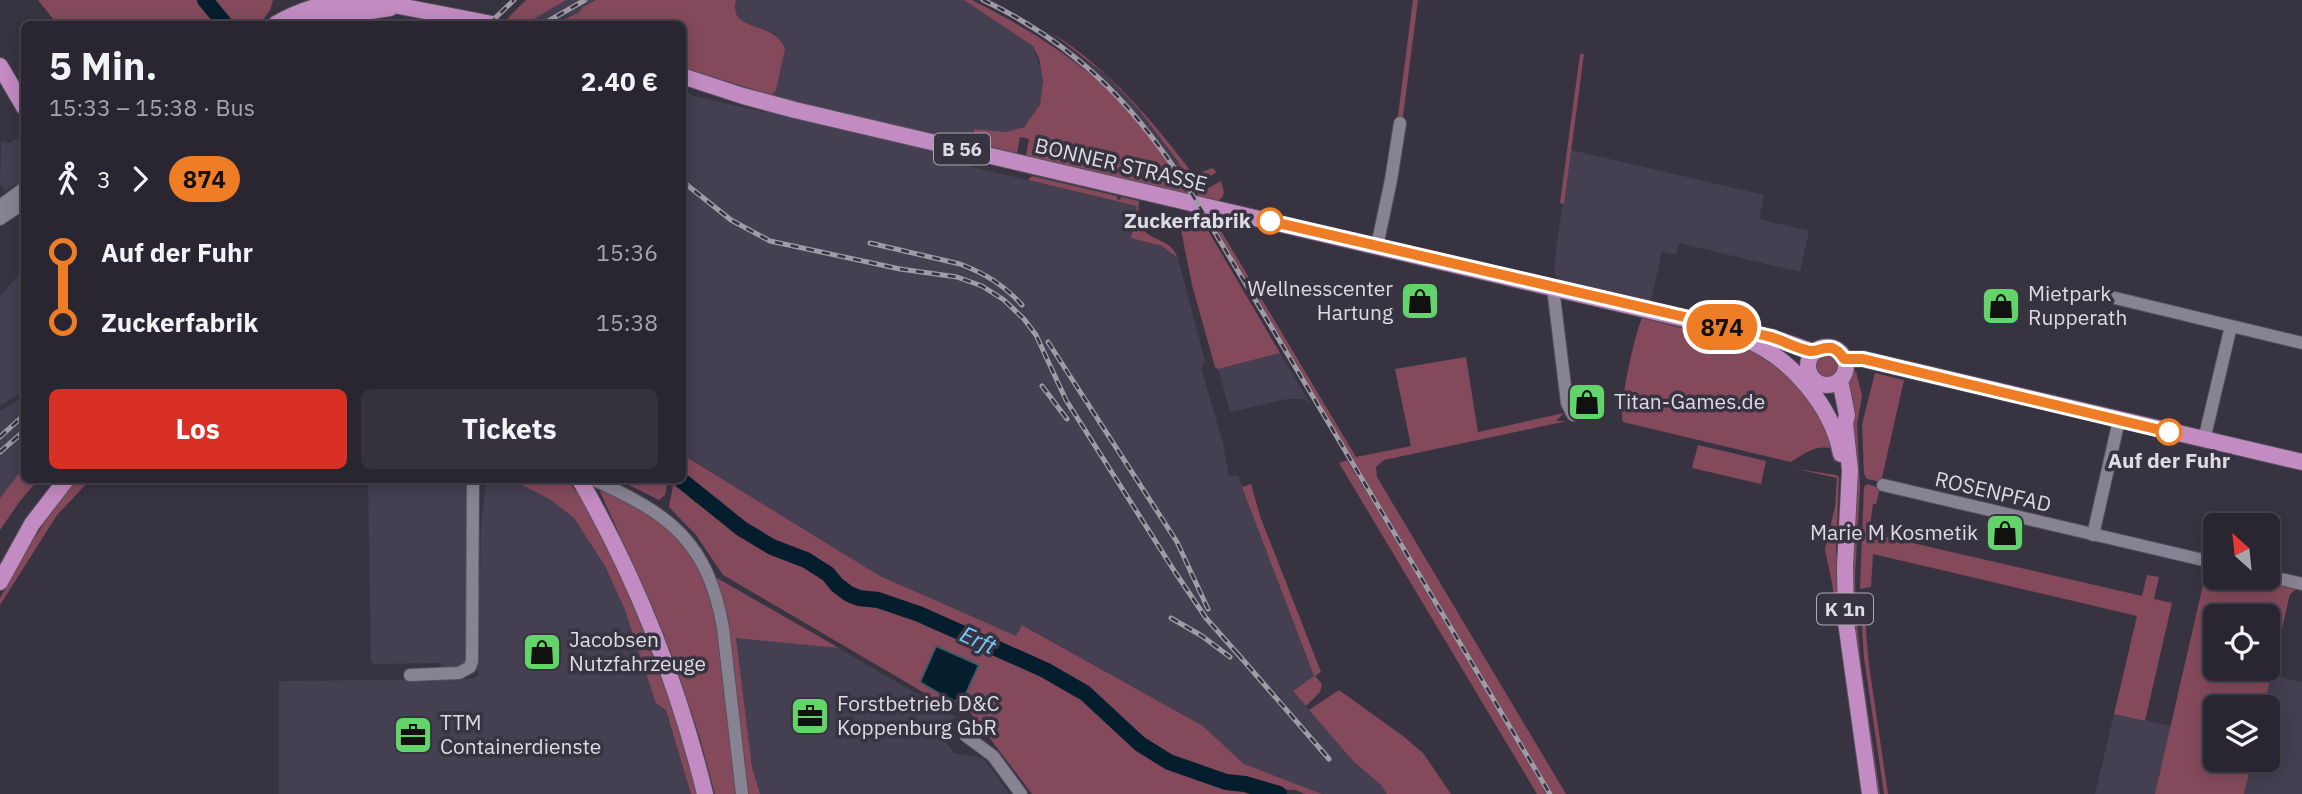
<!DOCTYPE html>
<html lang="de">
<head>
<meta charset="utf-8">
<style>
  body { margin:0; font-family:"IBM Plex Sans",sans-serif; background:#36323d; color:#f1f3f6; height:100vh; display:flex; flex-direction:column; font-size:26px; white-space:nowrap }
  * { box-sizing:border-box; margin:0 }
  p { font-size:23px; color:#a5a5ab }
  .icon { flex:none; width:38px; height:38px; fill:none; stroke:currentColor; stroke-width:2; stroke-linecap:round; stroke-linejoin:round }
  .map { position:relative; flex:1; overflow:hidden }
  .drawer { position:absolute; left:21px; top:21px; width:665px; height:462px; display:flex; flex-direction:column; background:#2a2631; border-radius:10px; box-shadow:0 4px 18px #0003,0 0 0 2px #46434d }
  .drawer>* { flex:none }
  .badge { padding:0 14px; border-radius:23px; font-size:24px; line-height:46px }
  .needle { width:46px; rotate:333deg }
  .controls { position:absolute; left:2203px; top:513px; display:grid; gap:14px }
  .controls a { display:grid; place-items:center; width:77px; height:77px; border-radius:10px; background:#2a2631; box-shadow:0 4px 18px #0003,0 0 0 2px #46434d; font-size:35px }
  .map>.badge { position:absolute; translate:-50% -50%; box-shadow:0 0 0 4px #fff }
  .legs { display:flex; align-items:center; gap:10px; height:77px; padding:0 28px; font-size:23px }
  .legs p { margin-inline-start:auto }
  .head { display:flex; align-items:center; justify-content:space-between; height:119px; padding:0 28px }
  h1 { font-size:38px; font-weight:700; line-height:52px }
  .primary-button { display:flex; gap:14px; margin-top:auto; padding:14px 28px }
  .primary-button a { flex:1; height:80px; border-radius:10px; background:#d93025; color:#fff; font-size:28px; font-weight:700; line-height:80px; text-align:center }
  .primary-button a+a { background:#36323d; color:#f1f3f6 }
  ul { padding:0 28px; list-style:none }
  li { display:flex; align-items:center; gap:24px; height:70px; font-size:26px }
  li i { display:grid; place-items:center; width:10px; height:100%; margin:0 9px; background:currentColor }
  li i::after { content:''; width:18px; height:18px; margin:-9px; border:5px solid; border-radius:50%; background:#2a2631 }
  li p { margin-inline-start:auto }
  li:first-child i { background:linear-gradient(#0000 50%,currentColor 0) }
  li:last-child i { background:linear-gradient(currentColor 50%,#0000 0) }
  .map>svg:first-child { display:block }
  .built { fill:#443f51 }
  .green { fill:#844a5b; fill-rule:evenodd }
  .water { fill:#041e2d; stroke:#455764; stroke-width:2 }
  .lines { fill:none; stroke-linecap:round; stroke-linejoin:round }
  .river { stroke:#041e2d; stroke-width:16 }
  .minor-casing { stroke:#54515c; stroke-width:14 }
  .major-casing { stroke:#54515c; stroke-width:18 }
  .minor { stroke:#888392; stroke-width:12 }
  .major { stroke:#c28bc1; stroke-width:16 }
  .rail-casing { stroke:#9f9ca6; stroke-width:5 }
  .rail { stroke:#383341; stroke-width:2.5; stroke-dasharray:8; stroke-linecap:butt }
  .line-1-casing { stroke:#fff; stroke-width:16 }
  .line-1 { stroke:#ef7d26; stroke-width:10 }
  .stop-1-dot { fill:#fff; stroke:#ef7d26; stroke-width:3.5 }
  .labels { text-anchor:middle; stroke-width:7; stroke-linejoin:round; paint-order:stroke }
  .shield { fill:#383341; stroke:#aca9b2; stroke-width:2 }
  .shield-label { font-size:19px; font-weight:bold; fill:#dddbe3 }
  .street-label { font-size:21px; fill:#dddbe3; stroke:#383341 }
  .stop-label { font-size:21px; font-weight:bold; fill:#dddbe3; stroke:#383341; text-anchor:end }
  .poi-label { font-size:21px; fill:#dddbe3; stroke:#383341; text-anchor:start }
  .water-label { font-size:23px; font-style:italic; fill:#75caff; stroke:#383341 }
</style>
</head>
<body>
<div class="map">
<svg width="2302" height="794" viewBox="0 0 2302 794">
  <rect width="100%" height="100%" fill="#383341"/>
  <path class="built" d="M566,0H596L571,17L569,15L558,21L527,23Z
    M736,0H964L1033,46L1042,72L1043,88L1040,105L1029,121L1019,129L1006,132L974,129L968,166L1138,206L1131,238L1162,246L1178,258L1205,361L1201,368L1223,443L1229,477L1238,475L1314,676L1293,691L1353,761L1380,784L1387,794H1322L1244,764L1203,726L1023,625L1016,637L880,576L683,455L682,89L694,96L768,113L772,95L776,90L785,50L776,34L742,22L735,11Z
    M976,0H991L1022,17L1048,33L1106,76L1145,117L1189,178L1191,182L1189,184L1197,197L1189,195L1162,152L1137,119L1103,83L1048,39L1011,16Z
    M24,134V179L5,191L0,183L1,141L9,143Z
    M1571,150L1764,195L1759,219L1809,231L1800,272L1679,243L1676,255L1662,252L1651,301L1559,280L1554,272L1556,249Z
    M1202,215L1209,217L1220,234L1553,794H1547Z
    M24,219V390L0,406V296L24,269L19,220Z
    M1280,353L1310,403L1303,399H1287L1230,412L1218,369Z
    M24,396V467L0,498V411Z
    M368,480H468L466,662L458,668H441V663L374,664L371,661Z
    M486,480H512L551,500L574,518L605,566L625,610L647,674L666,710L691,794H279V681L472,679L478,676L477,587L480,586L481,525Z
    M736,637L839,648L956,717L937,730L954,753L983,758L1010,794H760L752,767Z
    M2271,675L2302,682V794H2244L2252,760H2268V707H2264Z
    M2114,714L2171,726L2155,794H2095Z"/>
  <path class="green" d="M38,0H273L270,10L260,24H57Z
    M526,0H566L527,23L519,24L506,20Z
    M596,0H736C728,35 777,19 785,50L776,90L772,95L683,68L682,24H552L578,13L583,7Z
    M964,0H972C1041,35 1103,74 1150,136C1158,145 1168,156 1173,167C1177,176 1182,186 1188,195L1026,156L1029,139L1020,137L1017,153L973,143L974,129L1006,132L1024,127L1040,105L1043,81L1039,58L1033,46Z
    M1413,0H1418L1402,124L1397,123Z
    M1052,33C1110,69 1153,122 1194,175L1212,168L1217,172L1198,184L1203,191L1221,181L1224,192L1222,198L1217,201L1199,197L1176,159L1140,111L1107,76Z
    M1580,54H1584L1564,204L1560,203Z
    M1032,176L1117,196V199L1120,200L1121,197L1139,201C1134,249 1166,229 1178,258L1162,246L1131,238L1137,206L1028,180Z
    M1178,215L1203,222L1280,353L1218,369L1215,367L1192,285Z
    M1209,217L1215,221L1356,457L1411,446L1395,369L1466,357L1478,432L1564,413L1556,421H1567L1384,460L1376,467L1377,477L1566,794H1553Z
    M1642,318L1740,343L1788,372L1823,417L1835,449L1837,462L1834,461L1830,448C1815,445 1803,454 1791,462L1623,422C1618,408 1635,333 1642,318Z
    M1812 366a15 15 0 1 1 30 0a15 15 0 1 1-30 0Z
    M1856,371L1862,396L1857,424L1860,486L1855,577L1856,613L1861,664L1880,794H1875L1851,619L1846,378Z
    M1875,373L1904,380L1881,482L1867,479L1864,474L1862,424Z
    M1698,445L1766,461L1761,484L1692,468Z
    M683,455L880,576L1016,636L1022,625L1203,726L1244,764L1322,794H1305L1296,790L1264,788L1244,779L1216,776L1170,760L1146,746L1123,726L1089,687L1028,657L946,624L920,611L847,588L824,565L807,555L757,535L683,476Z
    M1347,460L1372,501L1547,794H1537L1339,463Z
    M24,467V480H38L20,501L0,530V498Z
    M1797,469L1836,475L1839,477L1836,552L1865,794H1862L1832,583L1825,549L1835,507L1837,478Z
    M78,480H90L57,515L0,605V598C24,557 45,514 78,480Z
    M512,480H568L576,492L578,491C630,588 669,688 698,794H691L666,710L656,703L625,610L605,566L574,518L551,500Z
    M619,480H668L665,495L659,500Z
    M674,480L695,502L710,509L746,537L769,551L804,564L821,575L844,595L859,603L877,605L919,619L1021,663L1045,677L1072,686L1123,736L1146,753L1199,778L1266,794H1032L961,700H963L979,665L920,682L953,701L945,705L723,575L696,535L669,507Z
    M1251,484L1260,516L1321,672L1315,676L1322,684L1320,692L1306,706L1293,691L1314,676L1242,487Z
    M1867,484L1880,488L1876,504H1873L1869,533L2142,596L2147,575L2159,577L2154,599L2172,603L2145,721L2114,714L2137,616L1873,554L1871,587L1860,589L1864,487Z
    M604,489L650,514L684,543L705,578L717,620L737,794H715L699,735L673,658L651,603L600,492Z
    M2208,563L2215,565L2216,578H2262L2300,587L2290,594L2264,707H2216V760H2252L2244,794H2155ZM2216,616H2268V668H2216Z
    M717,578L839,648L736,638L752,767L760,794H746L715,579Z
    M1860,597H1863L1869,665L1888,794H1884L1864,658Z
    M1339,690L1403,736L1423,753L1451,794H1387L1380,784L1353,761L1309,710Z"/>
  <path class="water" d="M936,646L979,665L963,700L952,701L920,682Z"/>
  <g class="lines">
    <path class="river" d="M205,0L225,24
      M681,480L742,529L772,547L806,560L828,574L837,585L849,594L859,598L878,600L919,614L1045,670L1085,693L1140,744L1169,762L1226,782L1245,784L1279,794"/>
    <g class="minor-casing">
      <path id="minor" d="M0,206L24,188
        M0,219L24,203
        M1377,246L1391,180L1400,123
        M1553,288L1567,403L1573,415
        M2111,297L2302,343
        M2204,440L2231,326
        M594,480C670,514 708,542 723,628L742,794
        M1883,485L2216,563
        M2093,535L2119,420
        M2268,576L2302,584
        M410,675L459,673L470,667L472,661L473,480
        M966,736L993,756L1021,794"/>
    </g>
    <g class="major-casing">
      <path id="major" d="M368,0L492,24
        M276,24C303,8 327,3 357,0
        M304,24L330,17L390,8
        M0,66L24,107
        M682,76L743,96L795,110L1685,319L1771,337L1814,352
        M1745,339C1790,357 1832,406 1841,454
        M1808 366a19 19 0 1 1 38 0a19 19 0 1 1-38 0Z
        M1844,359H1863L2302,462
        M1840,380L1847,415L1845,423L1850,470L1845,567L1846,622L1870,794
        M580,480C636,578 678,684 705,794
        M0,582L32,524L66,480"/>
    </g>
    <use href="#minor" class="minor"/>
    <use href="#major" class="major"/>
    <g class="rail-casing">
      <path id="rail" d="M983,0C1083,48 1140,111 1198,204L1550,794
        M489,24L514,0
        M543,24L585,0
        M682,181L731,220L770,241L900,269L957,277L982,286L1004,300L1024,319L1036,335L1066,400L1175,572L1206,618L1243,660
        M870,243L960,264C986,274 1004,285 1022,305
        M1048,342L1177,542L1208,609
        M1042,386L1067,419
        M0,437L24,415
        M0,452L24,431
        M1171,618L1202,636L1230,657
        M1237,653L1329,759"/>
    </g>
    <use href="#rail" class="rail"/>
  </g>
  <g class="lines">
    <g class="line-1-casing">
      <path id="line-1" d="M1270,221L1771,337C1784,341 1796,348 1810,351C1818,352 1823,346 1832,348C1838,350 1841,354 1844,359H1863L2169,432"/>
    </g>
    <use href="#line-1" class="line-1"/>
  </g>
  <defs>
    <g id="shop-square" transform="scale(2.0125)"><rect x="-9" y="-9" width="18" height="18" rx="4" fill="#62d469" stroke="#383341"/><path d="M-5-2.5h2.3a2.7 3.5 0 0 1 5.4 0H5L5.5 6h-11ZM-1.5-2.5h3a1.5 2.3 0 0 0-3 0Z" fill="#111"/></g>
    <g id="office-square" transform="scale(2.0125)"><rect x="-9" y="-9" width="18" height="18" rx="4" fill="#62d469" stroke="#383341"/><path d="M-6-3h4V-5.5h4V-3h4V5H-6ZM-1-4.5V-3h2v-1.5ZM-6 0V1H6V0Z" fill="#111"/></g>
  </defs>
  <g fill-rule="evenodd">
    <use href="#shop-square" x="1420" y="301"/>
    <use href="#shop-square" x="2001" y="306"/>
    <use href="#shop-square" x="1587" y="402"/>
    <use href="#shop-square" x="2005" y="533"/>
    <use href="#shop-square" x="542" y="652"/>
    <use href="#office-square" x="810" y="716"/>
    <use href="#office-square" x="413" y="735"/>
  </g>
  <g class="stop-1-dot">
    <circle cx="1270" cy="221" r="12"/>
    <circle cx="2169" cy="432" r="12"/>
  </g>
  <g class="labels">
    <g class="shield">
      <rect x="934" y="133.5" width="56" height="31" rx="5"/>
      <rect x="1817" y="593.5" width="56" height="31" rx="5"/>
    </g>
    <g class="shield-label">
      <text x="962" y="156">B 56</text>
      <text x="1845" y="616">K 1n</text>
    </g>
    <g class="street-label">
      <text transform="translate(1121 165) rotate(13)" y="7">BONNER STRASSE</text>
      <text transform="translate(1993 492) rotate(13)" y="7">ROSENPFAD</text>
    </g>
    <g class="stop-label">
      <text x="1251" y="228">Zuckerfabrik</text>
      <text x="2169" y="468" text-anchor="middle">Auf der Fuhr</text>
    </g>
    <g class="poi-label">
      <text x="1393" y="296" text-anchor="end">Wellnesscenter<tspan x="1393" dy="24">Hartung</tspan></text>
      <text x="2028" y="301">Mietpark<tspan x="2028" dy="24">Rupperath</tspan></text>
      <text x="1614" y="409">Titan-Games.de</text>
      <text x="1978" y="540" text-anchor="end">Marie M Kosmetik</text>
      <text x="569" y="647">Jacobsen<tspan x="569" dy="24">Nutzfahrzeuge</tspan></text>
      <text x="837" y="711">Forstbetrieb D&amp;C<tspan x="837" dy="24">Koppenburg GbR</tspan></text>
      <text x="440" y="730">TTM<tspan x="440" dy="24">Containerdienste</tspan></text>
    </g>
    <g class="water-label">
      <text transform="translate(978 640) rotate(24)" y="8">Erft</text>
    </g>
  </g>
</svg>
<div class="controls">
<a><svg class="needle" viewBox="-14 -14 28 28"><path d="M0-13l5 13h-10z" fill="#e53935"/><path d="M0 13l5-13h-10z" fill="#a5a5ab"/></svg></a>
<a><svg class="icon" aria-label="locate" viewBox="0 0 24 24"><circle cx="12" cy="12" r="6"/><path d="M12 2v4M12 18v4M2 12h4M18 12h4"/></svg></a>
<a><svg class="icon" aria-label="layers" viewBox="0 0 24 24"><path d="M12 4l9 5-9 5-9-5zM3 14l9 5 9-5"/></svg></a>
</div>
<b class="badge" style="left:1722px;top:327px;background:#ef7d26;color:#111">874</b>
<section class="drawer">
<div class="head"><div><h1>5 Min.</h1><p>15:33 – 15:38 · Bus</p></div><b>2.40 €</b></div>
<div class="legs"><svg class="icon" aria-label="walk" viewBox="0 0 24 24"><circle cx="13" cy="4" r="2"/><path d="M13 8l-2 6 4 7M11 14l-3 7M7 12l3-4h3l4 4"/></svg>3<svg class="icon" aria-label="forward" viewBox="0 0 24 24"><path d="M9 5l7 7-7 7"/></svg><b class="badge" style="background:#ef7d26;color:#111">874</b></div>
<ul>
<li><i style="color:#ef7d26"></i><b>Auf der Fuhr</b><p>15:36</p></li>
<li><i style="color:#ef7d26"></i><b>Zuckerfabrik</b><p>15:38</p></li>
</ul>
<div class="primary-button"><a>Los</a><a>Tickets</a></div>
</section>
</div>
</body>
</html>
